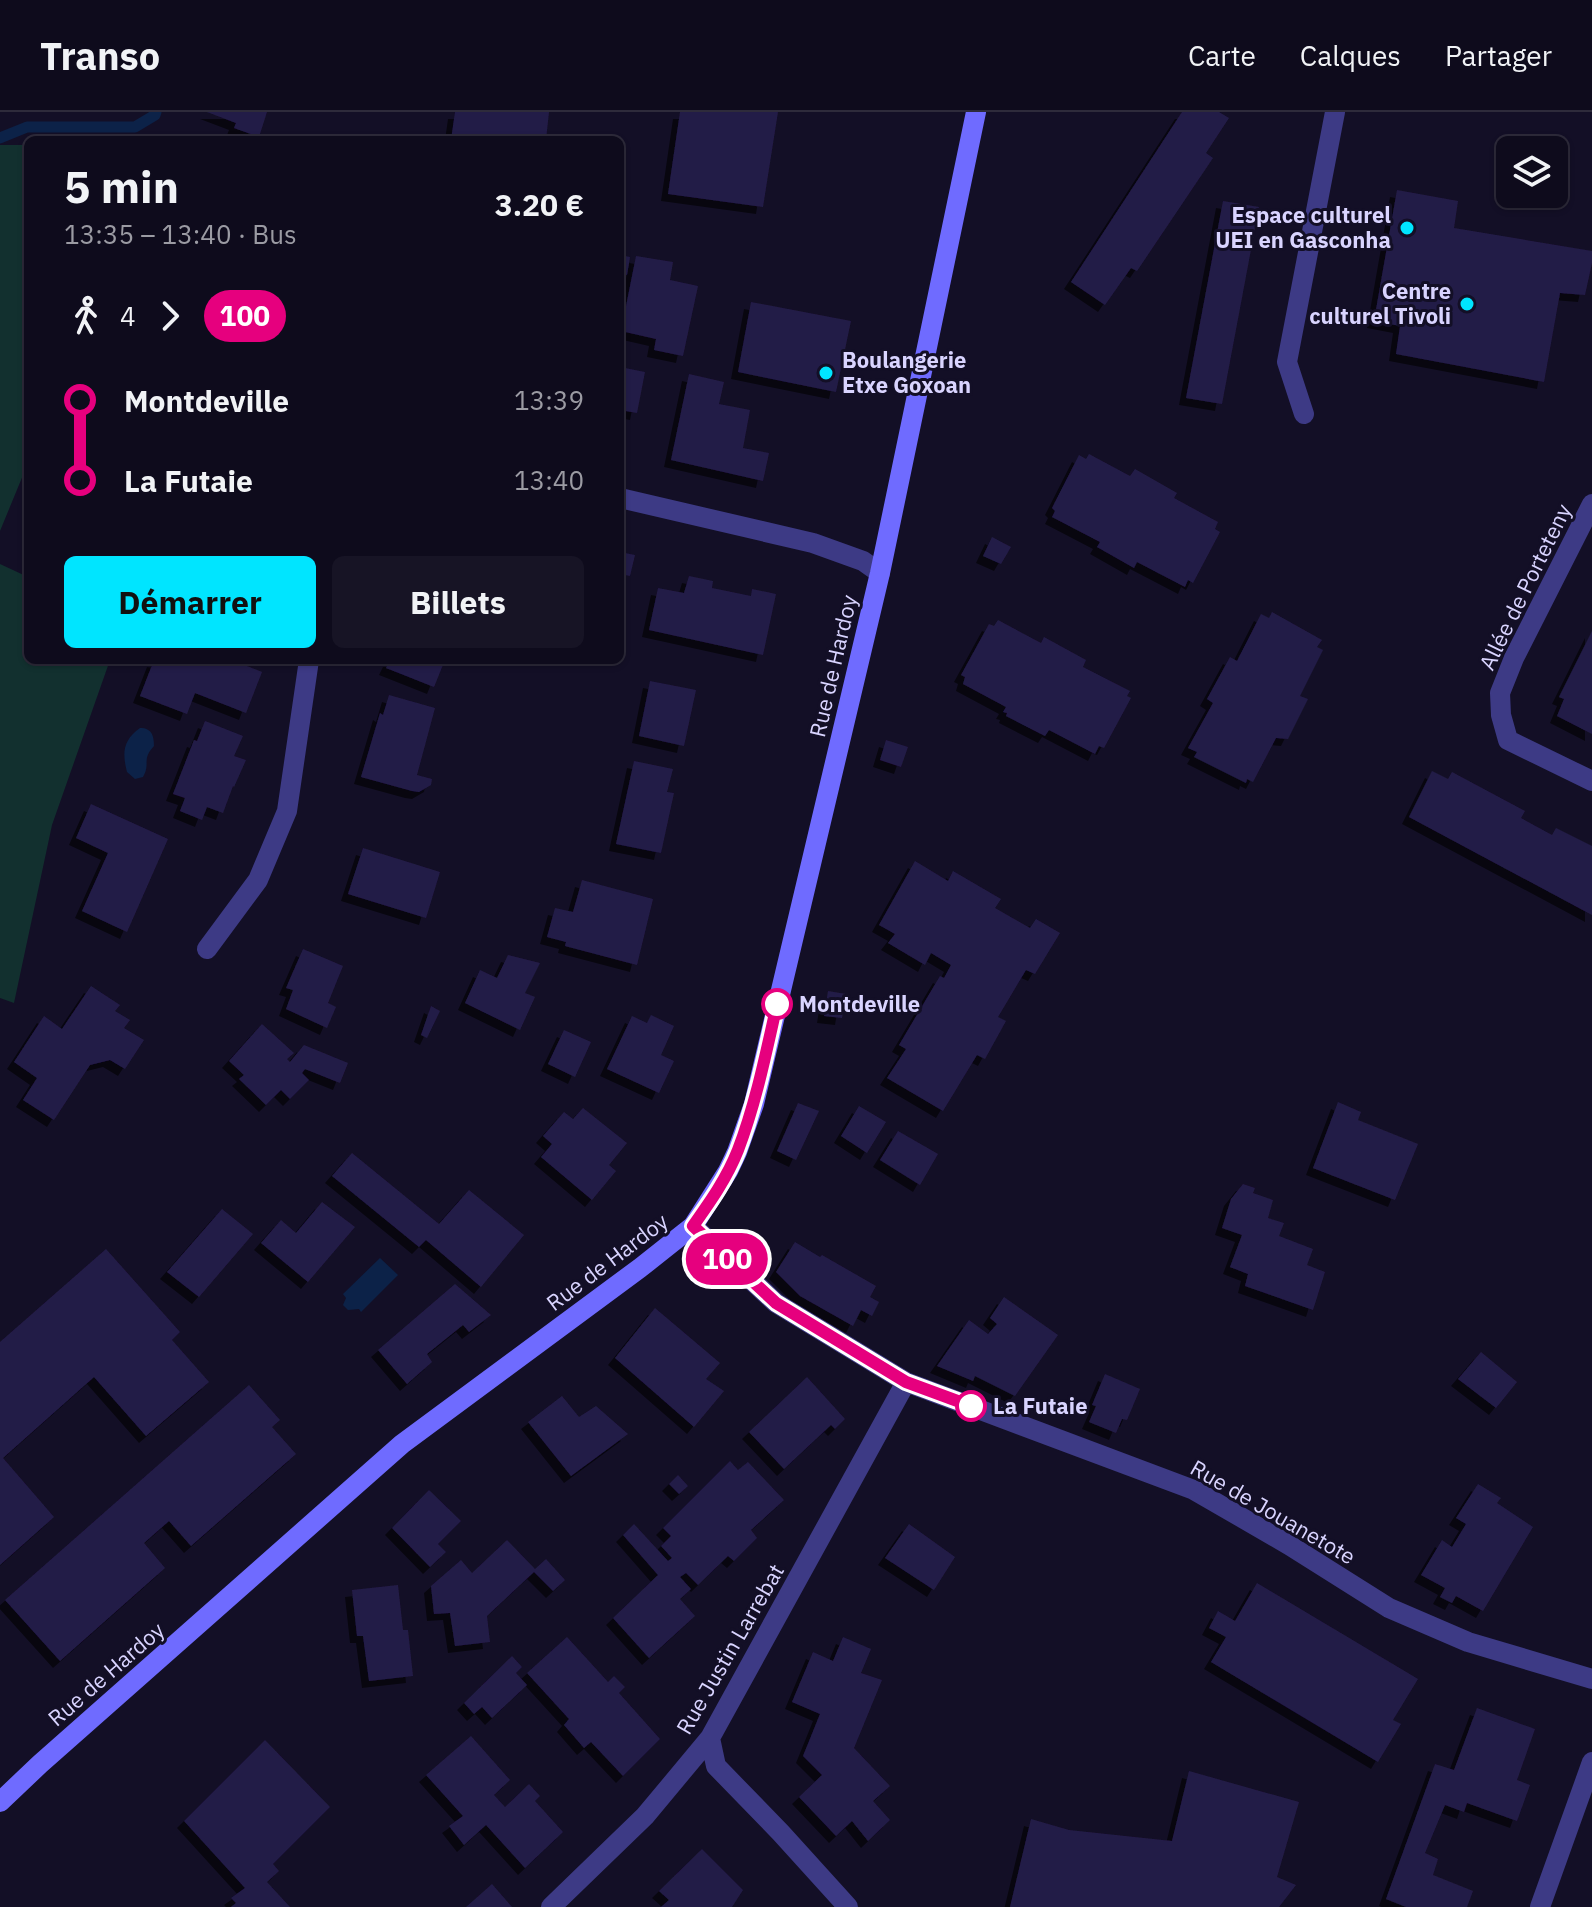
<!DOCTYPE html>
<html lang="fr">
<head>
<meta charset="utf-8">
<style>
  body { margin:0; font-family:"IBM Plex Sans",sans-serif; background:#171425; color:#f1f3f6; height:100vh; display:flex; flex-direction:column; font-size:30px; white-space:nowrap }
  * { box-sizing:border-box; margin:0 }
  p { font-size:26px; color:#9b9ba3 }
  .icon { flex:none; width:44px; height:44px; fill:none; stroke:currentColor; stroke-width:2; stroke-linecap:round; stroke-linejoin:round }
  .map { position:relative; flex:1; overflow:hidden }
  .side { position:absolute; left:24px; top:24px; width:600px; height:528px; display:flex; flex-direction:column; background:#0e0b1c; border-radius:12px; box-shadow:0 2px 6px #0004,0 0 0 2px #2e2b3b }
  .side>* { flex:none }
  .badge { padding:0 16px; border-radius:26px; font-size:28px; line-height:52px }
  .buttons { position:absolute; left:1496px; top:24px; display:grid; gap:16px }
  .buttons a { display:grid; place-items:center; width:72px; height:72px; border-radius:12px; background:#0e0b1c; box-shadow:0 2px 6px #0004,0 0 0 2px #2e2b3b; font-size:40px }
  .map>.badge { position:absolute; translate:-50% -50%; box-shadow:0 0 0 4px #fff }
  .legs { display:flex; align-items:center; gap:12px; height:88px; padding:0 40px; font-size:26px }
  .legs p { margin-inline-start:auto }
  .overview { display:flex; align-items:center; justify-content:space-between; height:136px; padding:0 40px }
  h1 { font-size:44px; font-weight:800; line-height:60px }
  .primary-button { display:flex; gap:16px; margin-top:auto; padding:16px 40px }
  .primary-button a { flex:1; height:92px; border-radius:12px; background:#00e5ff; color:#111; font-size:32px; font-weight:800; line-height:92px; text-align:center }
  .primary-button a+a { background:#171425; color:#f1f3f6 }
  ul { padding:0 40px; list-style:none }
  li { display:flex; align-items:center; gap:28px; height:80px; font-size:30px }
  li i { display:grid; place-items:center; width:12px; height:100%; margin:0 10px; background:currentColor }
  li i::after { content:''; width:20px; height:20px; margin:-10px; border:6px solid; border-radius:50%; background:#0e0b1c }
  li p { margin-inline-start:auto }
  li:first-child i { background:linear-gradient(#0000 50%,currentColor 0) }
  li:last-child i { background:linear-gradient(currentColor 50%,#0000 0) }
  header { display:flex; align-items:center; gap:48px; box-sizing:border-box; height:112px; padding:0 40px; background:#0e0b1c; border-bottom:2px solid #2e2b3b }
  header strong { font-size:38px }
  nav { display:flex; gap:44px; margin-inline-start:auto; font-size:28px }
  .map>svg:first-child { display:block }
  .green { fill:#12302f }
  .water { fill:#0c2248 }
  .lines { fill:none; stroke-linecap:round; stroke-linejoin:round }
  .stream { stroke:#0c2248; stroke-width:11 }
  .building { fill:#241b47; filter:url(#shadow) }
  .street { stroke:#3d3a85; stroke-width:20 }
  .secondary { stroke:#6f6bff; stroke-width:20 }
  .line-1-casing { stroke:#fff; stroke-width:18 }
  .line-1 { stroke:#e6007e; stroke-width:12 }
  .poi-dot { fill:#00e5ff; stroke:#130f26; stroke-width:3 }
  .stop-1-dot { fill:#fff; stroke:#e6007e; stroke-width:4 }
  .labels { text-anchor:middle; stroke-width:6; stroke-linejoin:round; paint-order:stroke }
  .poi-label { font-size:22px; font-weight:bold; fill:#d9d4ff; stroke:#130f26; text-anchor:end }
  .street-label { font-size:22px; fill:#d9d4ff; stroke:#130f26 }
  .stop-label { font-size:22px; font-weight:bold; fill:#d9d4ff; stroke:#130f26; text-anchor:start }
</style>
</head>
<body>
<header>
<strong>Transo</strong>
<nav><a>Carte</a><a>Calques</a><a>Partager</a></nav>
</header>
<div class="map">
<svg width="1592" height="1795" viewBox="0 0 1592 1795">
  <defs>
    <filter id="shadow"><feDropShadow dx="-7" dy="7" stdDeviation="0" flood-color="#0009"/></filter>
  </defs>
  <rect width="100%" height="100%" fill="#130f26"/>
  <path class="green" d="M0,33H28V351L0,419Z
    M0,452L28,465V548H110L52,713L14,891L0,886Z"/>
  <path class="water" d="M140,616C152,616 154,624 154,634C141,648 151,651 143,665L135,667L127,660C122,641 123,628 140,616Z
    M380,1146L398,1163L361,1200L359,1197L348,1198L343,1193L346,1186L343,1182Z"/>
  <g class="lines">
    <path class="stream" d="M0,26L27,15H135L155,3L156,0"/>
  </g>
  <path class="building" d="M207,0H267L259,25L234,16L236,11Z
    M455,0H549L546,28H451Z
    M680,0H778L763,95L668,82Z
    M1182,0H1219L1229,6L1206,41L1213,46L1137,159L1131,156L1105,193L1071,170Z
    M1397,78L1458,89L1454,116L1592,139V151L1585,183L1560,181L1544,270L1396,242L1400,214L1374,209Z
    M1223,89L1259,95L1222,292L1186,286Z
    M620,143L630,145L627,163L620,161Z
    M636,144L673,150L670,168L698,174L683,244L654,238L656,227L621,219Z
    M751,190L851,209L836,280L738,260Z
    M620,255L645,260L637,301L620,298Z
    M689,262L724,270L719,292L750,298L743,336L769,341L763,369L671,348Z
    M1089,342L1130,364L1135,357L1177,381L1174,386L1218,410L1215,417L1220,420L1193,471L1188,468L1185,475L1137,450L1134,456L1097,435L1100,430L1052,405L1055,399L1052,396L1079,343L1086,347Z
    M992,425L1011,435L1001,452L983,444Z
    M620,440L635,443L630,464L620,462Z
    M689,464L713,469L712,476L751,484L752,477L776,482L763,543L649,518L658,476L684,481Z
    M1272,500L1322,528L1317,535L1323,538L1300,584L1308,587L1288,627L1276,626L1253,670L1247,667L1246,671L1194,645L1197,640L1188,636L1213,591L1207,587L1230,545L1237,549L1261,502L1269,506Z
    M998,508L1041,531L1044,525L1086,548L1083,555L1130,579L1127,584L1131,586L1104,636L1099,634L1095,642L1049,618L1045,624L1006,604L1007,601L1003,600L1006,595L963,572L965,565L961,563L989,512L994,514Z
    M1592,519V622L1557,604L1564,587L1559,585Z
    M154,548L167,550V548H232L262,560L246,601L195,581L187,602L140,584Z
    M390,548H445L434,575L386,556Z
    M650,569L696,578L684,634L639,624Z
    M389,583L435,596L417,663L432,667L431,673L419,680L412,679L361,665L380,601L383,603Z
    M205,609L243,624L234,644L246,648L234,675L233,674L223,701L207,695L202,708L180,699L185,686L173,682L194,628L197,629Z
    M886,628L908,635L901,655L880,648Z
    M634,649L673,657L667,680L674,681L661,741L616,732Z
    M1432,659L1448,667L1452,660L1525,699L1521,706L1552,723L1556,716L1592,734V803L1409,705Z
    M91,692L168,727L127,820L82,799L108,741L76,726Z
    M363,736L440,760L426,806L348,782Z
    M915,749L948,769L953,759L1001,787L995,796L1030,816L1036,807L1060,821L1035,862L1026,858L998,905L1006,909L985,947L977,943L943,999L887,966L906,937L899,933L940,864L944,866L951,853L931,841L925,853L888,831L895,822L879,813Z
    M582,768L653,787L637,853L565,834L566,830L547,825L555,796L573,800Z
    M303,837L343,854L328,891L336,895L327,916L286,897L293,878L286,876Z
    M508,843L540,851L525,881L535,885L520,918L465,891L480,858L497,866Z
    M91,874L120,893L115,899L130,908L124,916L144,928L125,957L110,948L90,953L54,1008L23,988L37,966L14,950L44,904L62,917Z
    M828,879L846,882L842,906L824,904Z
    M431,894L440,899L427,926L421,923Z
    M651,903L674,914L661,943L674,949L659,981L607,957L632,904L647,911Z
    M262,912L294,941L287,947L290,950L304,933L348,951L340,971L305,957L302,961L309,968L290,987L281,978L266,993L239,967L244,963L229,949Z
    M564,918L591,930L575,965L548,952Z
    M1338,990L1361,1000L1358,1008L1418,1032L1395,1088L1313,1056Z
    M798,991L819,999L796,1048L777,1039Z
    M859,994L886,1010L867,1041L841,1024Z
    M583,996L627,1031L609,1053L616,1059L592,1088L541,1045L552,1032L543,1024L564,1000L573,1007Z
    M898,1019L938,1042L920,1073L880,1048Z
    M352,1041L439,1112L469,1078L524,1123L481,1175L426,1128L419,1135L332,1064Z
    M1243,1072L1255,1076L1253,1081L1273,1088L1268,1106L1284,1111L1279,1124L1313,1137L1307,1153L1325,1160L1313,1198L1245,1174L1248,1162L1230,1155L1242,1123L1222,1116L1231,1087Z
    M322,1090L355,1115L308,1170L261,1131L281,1108L296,1121Z
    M222,1097L253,1122L199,1185L167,1160Z
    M795,1130L820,1145L822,1143L876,1174L870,1185L879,1190L872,1204L861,1198L853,1214L800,1184L776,1160Z
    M106,1137L180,1220L172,1228L209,1270L146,1324L94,1265L3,1346L54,1405L0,1453V1230Z
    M455,1172L491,1203L469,1220L463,1213L427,1242L432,1250L407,1272L378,1238Z
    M1004,1185L1058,1223L1015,1284L975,1264L973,1269L937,1254L969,1208L988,1222L997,1212L990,1206Z
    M655,1196L720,1251L706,1267L724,1279L694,1315L615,1246Z
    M1481,1240L1517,1270L1496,1296L1458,1267Z
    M1105,1262L1140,1277L1127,1308L1122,1307L1116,1321L1089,1310L1096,1294L1092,1293Z
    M807,1265L845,1307L835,1317L831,1313L784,1357L749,1320Z
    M249,1273L280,1308L272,1315L296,1342L191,1434L169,1409L144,1431L165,1456L60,1549L5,1488Z
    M562,1284L579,1305L596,1294L628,1322L571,1364L528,1310Z
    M730,1349L738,1358L748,1350L784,1388L751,1418L757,1426L734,1449L728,1444L698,1473L686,1461L680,1465L691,1477L680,1487L695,1504L649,1546L613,1506L658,1463L623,1423L634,1412L668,1449L672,1446L661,1434L671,1424L663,1416Z
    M678,1363L688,1374L679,1382L669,1372Z
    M1478,1372L1501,1386L1497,1391L1533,1415L1483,1499L1456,1484L1452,1491L1440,1485L1445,1476L1421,1463L1442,1428L1452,1435L1466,1412L1456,1406Z
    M429,1378L461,1409L438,1432L446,1440L430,1455L392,1416Z
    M909,1412L955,1445L934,1478L885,1446Z
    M507,1428L535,1457L546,1447L565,1468L553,1479L534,1460L487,1504L490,1530L455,1534L450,1501L434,1502L431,1474L461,1448L472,1461Z
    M1257,1471L1418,1567L1393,1608L1401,1612L1378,1650L1211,1550L1226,1525L1209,1516L1218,1499L1235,1509Z
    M398,1473L403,1518H408L413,1564L369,1569L363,1524H357L352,1478Z
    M567,1525L608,1570L614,1564L625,1575L619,1581L660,1627L623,1664L591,1630L584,1636L564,1613L569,1607L527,1561Z
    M843,1525L871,1537L861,1561L882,1568L854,1636L890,1674L873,1689L890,1708L868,1729L852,1709L836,1724L799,1685L822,1663L803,1644L820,1602L792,1590L813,1540L833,1549Z
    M512,1544L522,1555L516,1561L527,1573L492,1606L482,1595L474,1602L464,1591Z
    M1477,1596L1535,1617L1517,1668L1530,1673L1517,1709L1467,1691L1464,1700L1445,1693L1425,1741L1438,1747L1433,1763L1473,1779L1467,1795H1406L1386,1787L1435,1652L1454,1658Z
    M471,1624L510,1668L494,1683L505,1695L529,1672L540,1684L535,1689L563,1720L525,1756L486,1713L464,1733L449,1714L463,1704L426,1663Z
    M265,1628L330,1695L273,1752L279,1759L267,1770L290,1795H231L236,1791L231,1786L245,1776L184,1709Z
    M1189,1659L1299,1690L1277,1765L1296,1773L1279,1795H1010L1031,1707L1069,1718L1172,1729Z
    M702,1737L743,1778L732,1795H661L669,1788L659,1779Z
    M492,1772L512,1795H466L474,1788Z"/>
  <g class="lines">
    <path class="street" d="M1304,302L1287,250L1335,0
      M620,386L813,431L863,449L880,461
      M1592,392L1514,546L1500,581L1501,603L1508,628L1592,669
      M207,837L258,768L287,699L309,548
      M693,1114L776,1191L906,1270L1194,1378L1289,1433L1389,1496L1468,1530L1592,1567
      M710,1626L716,1654L781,1721L848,1795
      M551,1795L645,1704L710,1626L906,1270
      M1540,1795L1592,1650"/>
    <path class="secondary" d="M0,1690L40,1652L402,1332L640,1156L693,1114L728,1059L737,1040L754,992L880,461L976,0"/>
  </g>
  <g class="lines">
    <g class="line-1-casing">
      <path id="line-1" d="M777,892C766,941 756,991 738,1038C727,1066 710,1090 693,1114L776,1191L906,1270L971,1294"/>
    </g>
    <use href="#line-1" class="line-1"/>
  </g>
  <g class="poi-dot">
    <circle cx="1407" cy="116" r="8"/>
    <circle cx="1467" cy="192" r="8"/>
    <circle cx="826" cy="261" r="8"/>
  </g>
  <g class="stop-1-dot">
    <circle cx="777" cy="892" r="14"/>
    <circle cx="971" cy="1294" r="14"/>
  </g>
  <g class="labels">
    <g class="poi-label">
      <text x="1391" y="111">Espace culturel<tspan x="1391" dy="25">UEI en Gasconha</tspan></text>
      <text x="1451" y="187">Centre<tspan x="1451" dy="25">culturel Tivoli</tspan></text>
      <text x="842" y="256" text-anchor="start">Boulangerie<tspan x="842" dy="25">Etxe Goxoan</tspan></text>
    </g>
    <g class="street-label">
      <text transform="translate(1525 475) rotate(-64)" y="8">Allée de Porteteny</text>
      <text transform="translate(833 554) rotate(-77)" y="8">Rue de Hardoy</text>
      <text transform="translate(607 1150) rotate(-37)" y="8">Rue de Hardoy</text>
      <text transform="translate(1273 1400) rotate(30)" y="8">Rue de Jouanetote</text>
      <text transform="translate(730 1537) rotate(-60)" y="8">Rue Justin Larrebat</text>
      <text transform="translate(106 1562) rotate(-41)" y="8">Rue de Hardoy</text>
    </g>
    <g class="stop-label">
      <text x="799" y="900">Montdeville</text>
      <text x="993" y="1302">La Futaie</text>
    </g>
  </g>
</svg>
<div class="buttons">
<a><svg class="icon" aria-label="layers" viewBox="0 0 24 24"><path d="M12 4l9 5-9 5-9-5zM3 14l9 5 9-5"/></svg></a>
</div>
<b class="badge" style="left:727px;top:1147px;background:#e6007e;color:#fff">100</b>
<section class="side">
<div class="overview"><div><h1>5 min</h1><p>13:35 – 13:40 · Bus</p></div><b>3.20 €</b></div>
<div class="legs"><svg class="icon" aria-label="walk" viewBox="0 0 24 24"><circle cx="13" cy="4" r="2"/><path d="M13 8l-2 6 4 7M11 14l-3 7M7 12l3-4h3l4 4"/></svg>4<svg class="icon" aria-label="forward" viewBox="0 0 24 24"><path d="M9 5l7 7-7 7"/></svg><b class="badge" style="background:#e6007e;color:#fff">100</b></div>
<ul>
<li><i style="color:#e6007e"></i><b>Montdeville</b><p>13:39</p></li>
<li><i style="color:#e6007e"></i><b>La Futaie</b><p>13:40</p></li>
</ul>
<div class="primary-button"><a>Démarrer</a><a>Billets</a></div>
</section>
</div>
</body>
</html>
